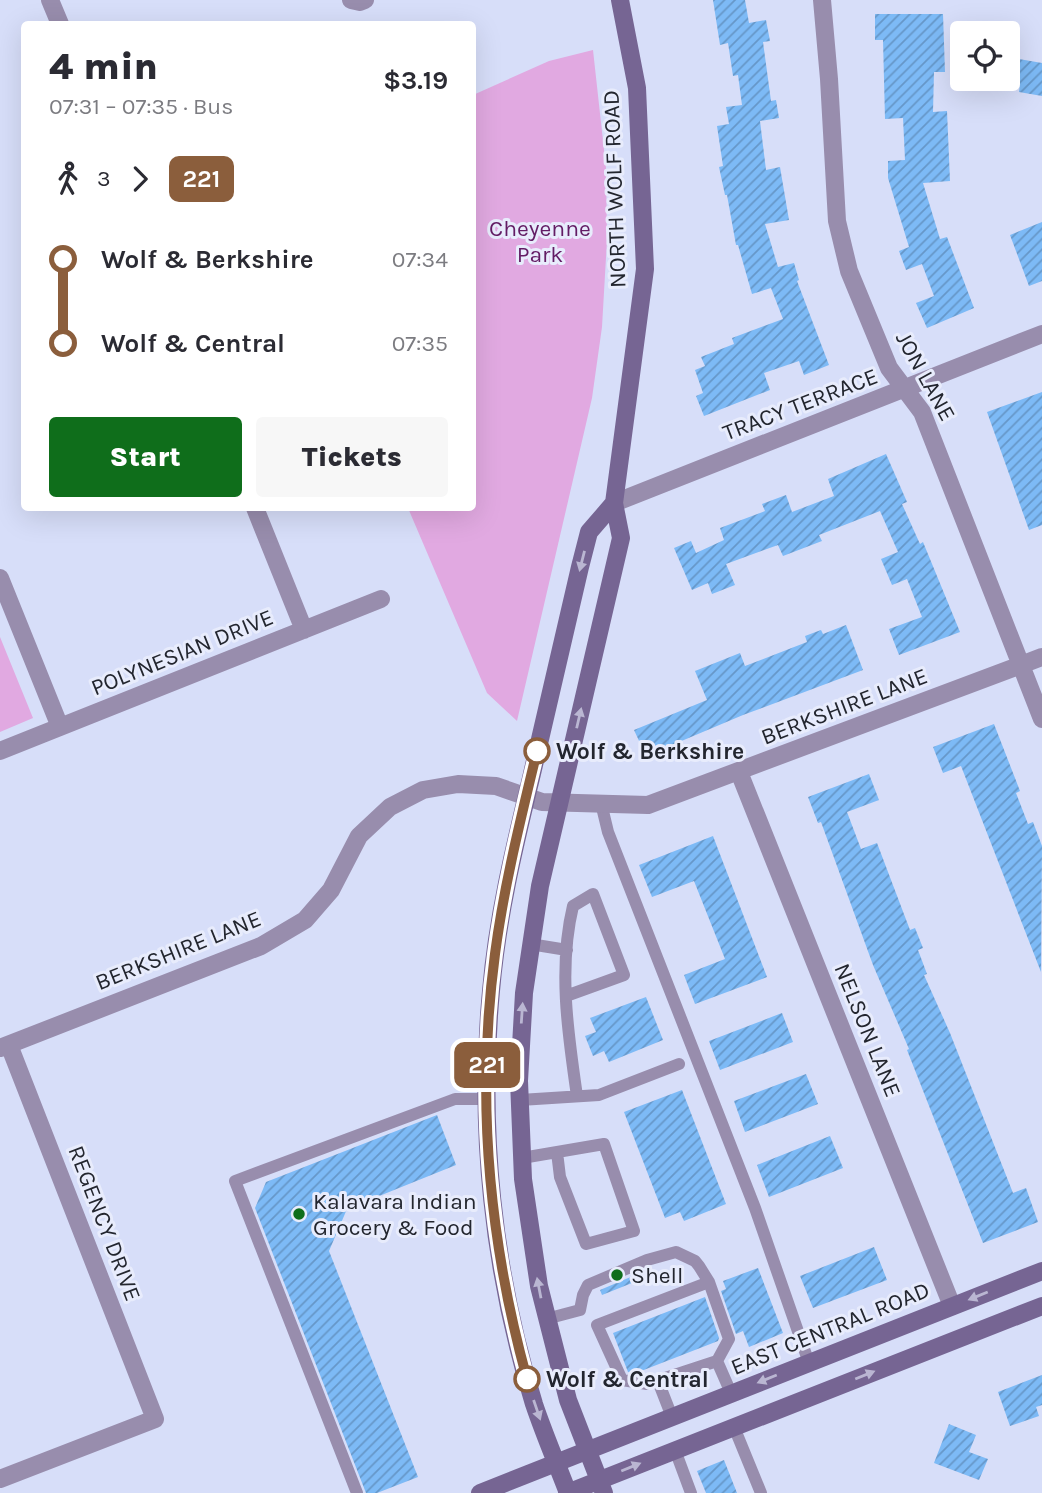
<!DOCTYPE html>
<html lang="en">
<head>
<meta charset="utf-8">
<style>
  body { margin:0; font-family:Karla,sans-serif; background:#f7f7f7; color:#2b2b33; height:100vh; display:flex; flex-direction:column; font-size:26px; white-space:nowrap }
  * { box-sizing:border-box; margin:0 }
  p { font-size:23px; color:#7c7c81 }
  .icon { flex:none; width:38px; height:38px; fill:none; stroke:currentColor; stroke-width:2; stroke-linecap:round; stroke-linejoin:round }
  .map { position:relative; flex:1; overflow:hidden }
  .side { position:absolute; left:21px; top:21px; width:455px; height:490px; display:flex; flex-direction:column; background:#fff; border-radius:7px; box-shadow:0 7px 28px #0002 }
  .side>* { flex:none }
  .badge { padding:0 14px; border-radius:10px; font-size:24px; line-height:46px }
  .buttons { position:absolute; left:950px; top:21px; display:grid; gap:14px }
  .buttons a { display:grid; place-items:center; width:70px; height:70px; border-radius:7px; background:#fff; box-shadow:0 7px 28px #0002; font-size:35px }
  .map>.badge { position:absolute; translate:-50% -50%; box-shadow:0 0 0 4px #fff }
  .legs { display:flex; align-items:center; gap:10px; height:77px; padding:0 28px; font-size:23px }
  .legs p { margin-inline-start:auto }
  .headline { display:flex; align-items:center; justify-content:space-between; height:119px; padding:0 28px }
  h1 { font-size:38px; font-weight:800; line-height:52px }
  .cta { display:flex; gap:14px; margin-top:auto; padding:14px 28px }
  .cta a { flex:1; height:80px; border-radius:7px; background:#0f6e1b; color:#fff; font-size:28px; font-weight:800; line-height:80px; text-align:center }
  .cta a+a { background:#f7f7f7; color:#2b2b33 }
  ul { padding:0 28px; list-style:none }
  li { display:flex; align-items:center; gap:24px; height:84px; font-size:26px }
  li i { display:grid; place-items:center; width:10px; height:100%; margin:0 9px; background:currentColor }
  li i::after { content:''; width:18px; height:18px; margin:-9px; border:5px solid; border-radius:50%; background:#fff }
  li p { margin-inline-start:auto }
  li:first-child i { background:linear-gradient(#0000 50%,currentColor 0) }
  li:last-child i { background:linear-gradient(currentColor 50%,#0000 0) }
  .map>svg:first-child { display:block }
  .park { fill:#e1a9e1 }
  .building { fill:url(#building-hatch) }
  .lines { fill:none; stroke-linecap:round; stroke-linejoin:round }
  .service { stroke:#988dad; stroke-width:12 }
  .minor { stroke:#988dad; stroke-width:18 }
  .secondary { stroke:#766593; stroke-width:18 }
  .oneway { fill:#bab6d2 }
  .line-1-casing { stroke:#fff; stroke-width:16 }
  .line-1 { stroke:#8b5e3c; stroke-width:10 }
  .stop-1-dot { fill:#fff; stroke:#8b5e3c; stroke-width:3.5 }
  .poi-dot { fill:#0f6e1b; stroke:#e8ecfc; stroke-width:2.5 }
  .labels { text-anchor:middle; stroke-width:6; stroke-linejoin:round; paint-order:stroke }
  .street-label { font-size:23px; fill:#23262f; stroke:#e8ecfc }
  .park-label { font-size:23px; fill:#631c65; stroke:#e8ecfc }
  .stop-label { font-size:23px; font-weight:bold; fill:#23262f; stroke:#e8ecfc; text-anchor:start }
  .poi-label { font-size:23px; fill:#23262f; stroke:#e8ecfc; text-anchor:start }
</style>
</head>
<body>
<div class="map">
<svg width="1042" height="1493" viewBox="0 0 1042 1493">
  <defs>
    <pattern id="building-hatch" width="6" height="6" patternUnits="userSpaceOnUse" patternTransform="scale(1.75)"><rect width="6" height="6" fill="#7dbaf6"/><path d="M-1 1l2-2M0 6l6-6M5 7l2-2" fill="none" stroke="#6697c8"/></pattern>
  </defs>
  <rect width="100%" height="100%" fill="#d7def9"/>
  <path class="park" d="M593,50L606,168L607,240L602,327L592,398L517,721L487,693L408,508H472L473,95L549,61Z
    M0,637L33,718L0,732Z"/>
  <path class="building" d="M713,0H745L749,23L766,20L770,41L763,42L771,101L776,100L779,118L760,121L766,170L780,167L789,220L765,224L778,267L794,263L799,280L797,281L829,365L804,375L799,361L764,373L770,390L704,416L696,396L703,393L695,370L705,366L701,357L734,344L732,338L783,319L771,288L752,294L738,245H736L727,195H725L719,167L723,166L717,126L729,124L726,107L742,105L738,75L733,76L728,43L720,45Z
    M875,14H943L945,72H934L933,112L947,111L950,181L923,183L940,239L947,237L974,308L927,328L916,303L934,296L922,264L906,270L899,251L909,247L888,178V161L905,160L903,118L885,119L883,40H875Z
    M1008,57L1042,63V96L1019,92L1020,84L1008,80Z
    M1042,222V281L1029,286L1010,235Z
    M1042,392V525L1029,530L987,412Z
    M886,454L907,502L902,504L920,544L923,542L960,632L899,655L889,629L922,617L907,579L892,585L881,559L898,552L880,511L819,535L822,541L783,556L778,545L726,564L735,585L712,594L708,583L692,590L674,548L691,541L696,553L724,540L720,528L765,511L762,504L786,495L792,512L834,496L828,479Z
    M846,625L863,670L743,715L646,756L634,730L707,700L695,671L740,653L745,666L807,642L805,636L821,630L823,634Z
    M994,724L1020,791L1016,793L1028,824L1033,822L1042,846L1041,972L961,766L943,773L933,747Z
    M869,774L879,800L847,812L861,849L877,843L910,930L915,928L923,948L918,950L927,974L924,975L950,1033L1013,1193L1026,1188L1038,1222L983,1243L907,1050L909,1049L873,965L821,822L818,823L808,797Z
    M713,836L767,977L695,1004L684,975L725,959L694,881L652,897L639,865Z
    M646,997L663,1040L609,1062L604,1051L593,1056L585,1036L596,1032L590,1018Z
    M782,1013L793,1042L720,1070L709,1041Z
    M806,1074L818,1104L745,1132L734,1101Z
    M682,1090L726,1204L684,1221L680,1212L665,1218L624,1112Z
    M437,1115L456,1165L347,1209L329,1251L418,1477L377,1493H366L255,1208L266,1182Z
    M830,1136L843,1168L769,1197L757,1165Z
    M874,1247L887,1280L813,1308L800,1276Z
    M758,1268L783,1333L749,1347L743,1331L736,1334L721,1291L726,1289L723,1281Z
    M640,1273L642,1279L602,1295L600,1290Z
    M705,1297L719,1338L718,1341L636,1373L628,1372L613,1333Z
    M1042,1375V1405L1036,1407L1039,1416L1010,1426L998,1392Z
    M949,1424L976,1435L969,1452L988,1459L979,1480L934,1463Z
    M724,1460L737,1493H706L697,1471Z"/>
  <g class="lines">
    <path class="service" d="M601,803L608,832L755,1208L809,1363
      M530,944L567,950
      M566,996L624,975L593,894L573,906C558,968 568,1034 577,1096
      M520,1100L599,1095L679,1064
      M522,1158L604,1144L634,1231L586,1244L560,1177L557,1152
      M709,1282L597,1325L622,1380L647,1384L717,1361
      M546,1319L580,1310L583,1295L588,1285L647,1260L676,1252L695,1261L699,1266L709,1282L729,1339L717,1361L731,1393
      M658,1381L672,1417
      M734,1427L761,1493
      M675,1450L691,1493
      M357,1493L235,1181L455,1099H486"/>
    <path class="minor" d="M50,0L60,24
      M351,0L360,2L365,0
      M822,0L829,79L837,221L849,271L889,368L922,412L1042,719
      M614,503L1042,334
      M255,508L304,630
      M0,578L60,727
      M0,751L381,599
      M739,772L952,1306
      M0,1048L261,946L305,920L331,890L359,836L390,807L423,790L458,784L496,786L542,802L648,805L1042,657
      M0,1479L155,1419L9,1045"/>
    <path class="secondary" d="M480,1493L1042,1271
      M567,1493L1042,1306
      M568,1493C557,1464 544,1434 534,1404C493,1271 478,1130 491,991C497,919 514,848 531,778C547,708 564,637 580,567L589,532L614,503
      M604,1493L568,1400L539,1286L523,1179L519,1081L524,993L540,886L621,538L614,503L645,269L637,88L620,0"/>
  </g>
  <defs><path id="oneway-solid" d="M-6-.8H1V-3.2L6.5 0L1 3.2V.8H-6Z" transform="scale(1.75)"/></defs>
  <g class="oneway">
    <use href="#oneway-solid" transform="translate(582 561) rotate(104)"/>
    <use href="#oneway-solid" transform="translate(579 718) rotate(-77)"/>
    <use href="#oneway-solid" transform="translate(522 1013) rotate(-86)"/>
    <use href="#oneway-solid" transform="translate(539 1288) rotate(-101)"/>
    <use href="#oneway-solid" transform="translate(978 1296) rotate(158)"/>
    <use href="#oneway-solid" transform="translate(865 1375) rotate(-22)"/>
    <use href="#oneway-solid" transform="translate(767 1379) rotate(158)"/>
    <use href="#oneway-solid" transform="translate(537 1410) rotate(71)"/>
    <use href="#oneway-solid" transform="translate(631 1467) rotate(-22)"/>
  </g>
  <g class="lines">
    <g class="line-1-casing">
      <path id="line-1" d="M527,1379C489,1241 476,1096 495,954C504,885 521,818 537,751"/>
    </g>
    <use href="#line-1" class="line-1"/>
  </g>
  <g class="stop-1-dot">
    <circle cx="537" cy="751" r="12"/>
    <circle cx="527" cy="1379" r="12"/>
  </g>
  <g class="poi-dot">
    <circle cx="299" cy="1214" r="7"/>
    <circle cx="617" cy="1275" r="7"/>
  </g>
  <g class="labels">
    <g class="street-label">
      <text transform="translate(614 189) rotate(-92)" y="8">NORTH WOLF ROAD</text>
      <text transform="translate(926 376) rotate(61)" y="8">JON LANE</text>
      <text transform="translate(800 404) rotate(-21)" y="8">TRACY TERRACE</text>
      <text transform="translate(182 652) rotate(-22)" y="8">POLYNESIAN DRIVE</text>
      <text transform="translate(844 706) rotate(-21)" y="8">BERKSHIRE LANE</text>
      <text transform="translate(178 950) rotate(-22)" y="8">BERKSHIRE LANE</text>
      <text transform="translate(868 1030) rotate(68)" y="8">NELSON LANE</text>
      <text transform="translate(105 1223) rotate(69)" y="8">REGENCY DRIVE</text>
      <text transform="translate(830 1328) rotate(-22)" y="8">EAST CENTRAL ROAD</text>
    </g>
    <g class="park-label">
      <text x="540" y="236">Cheyenne<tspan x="540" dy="26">Park</tspan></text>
    </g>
    <g class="stop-label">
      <text x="556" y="759">Wolf &amp; Berkshire</text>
      <text x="546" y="1387">Wolf &amp; Central</text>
    </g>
    <g class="poi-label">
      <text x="313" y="1209">Kalavara Indian<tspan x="313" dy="26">Grocery &amp; Food</tspan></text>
      <text x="631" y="1283">Shell</text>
    </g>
  </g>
</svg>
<div class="buttons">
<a><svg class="icon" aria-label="locate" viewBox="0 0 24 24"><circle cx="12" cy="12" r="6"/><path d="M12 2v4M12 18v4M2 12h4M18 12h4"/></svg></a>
</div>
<b class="badge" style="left:487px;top:1065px;background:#8b5e3c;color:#fff">221</b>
<section class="side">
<div class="headline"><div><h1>4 min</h1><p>07:31 – 07:35 · Bus</p></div><b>$3.19</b></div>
<div class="legs"><svg class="icon" aria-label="walk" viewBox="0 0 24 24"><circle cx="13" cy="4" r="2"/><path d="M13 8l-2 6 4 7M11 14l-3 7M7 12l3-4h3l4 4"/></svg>3<svg class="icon" aria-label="forward" viewBox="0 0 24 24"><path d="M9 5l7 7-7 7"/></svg><b class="badge" style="background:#8b5e3c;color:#fff">221</b></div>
<ul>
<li><i style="color:#8b5e3c"></i><b>Wolf &amp; Berkshire</b><p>07:34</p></li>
<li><i style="color:#8b5e3c"></i><b>Wolf &amp; Central</b><p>07:35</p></li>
</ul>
<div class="cta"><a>Start</a><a>Tickets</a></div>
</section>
</div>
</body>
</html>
